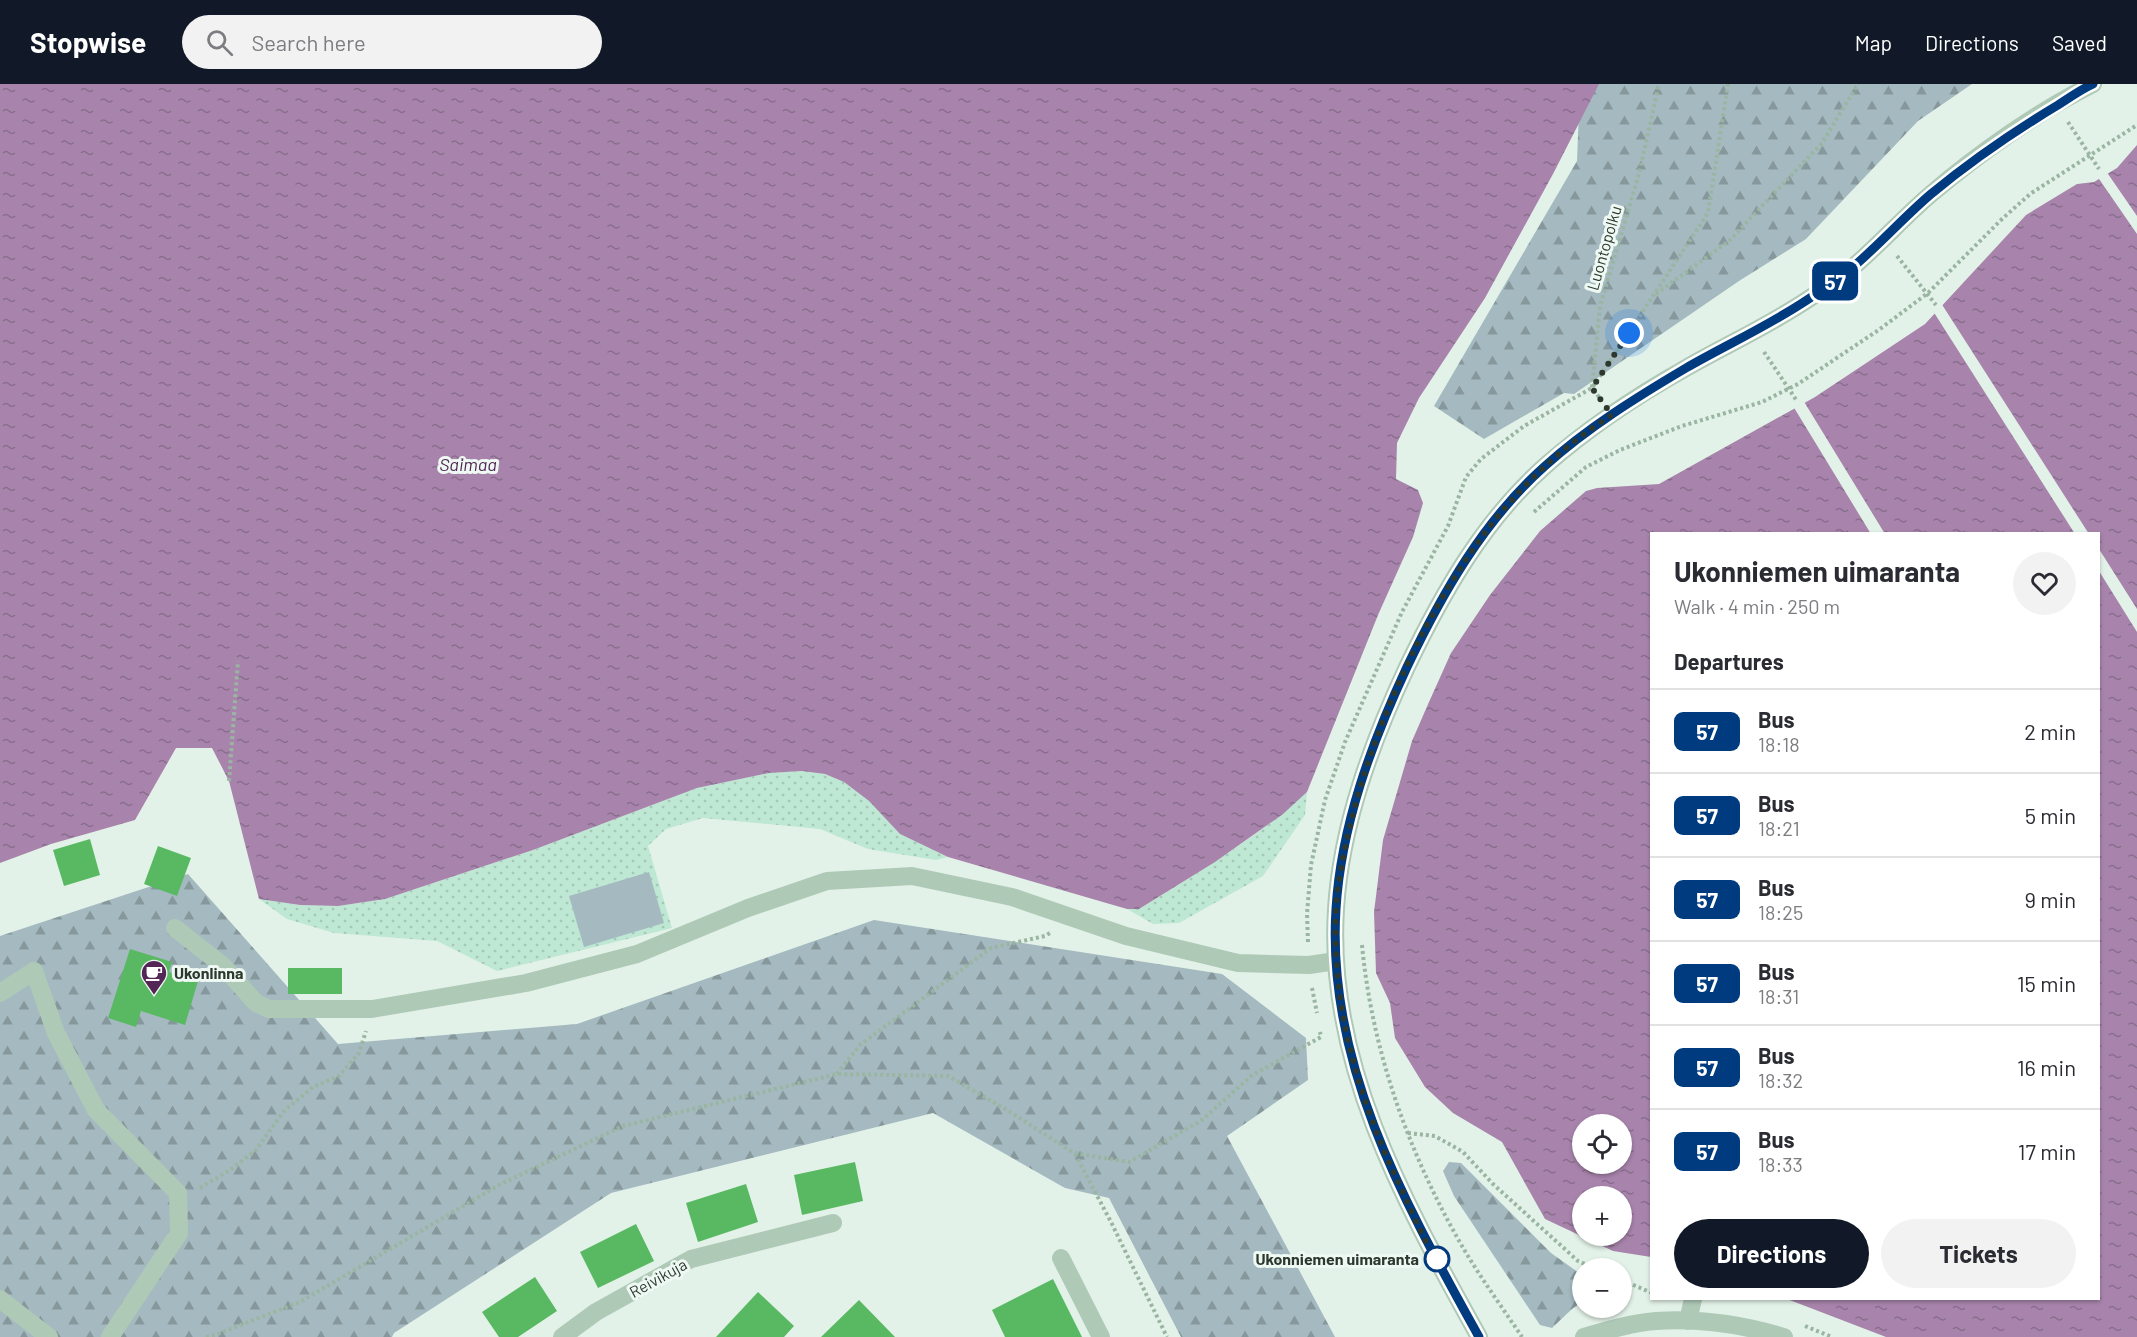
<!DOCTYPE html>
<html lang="en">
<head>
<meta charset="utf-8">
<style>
  body { margin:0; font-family:Barlow,sans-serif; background:#f2f2f3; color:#2b2b33; height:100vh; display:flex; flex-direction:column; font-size:22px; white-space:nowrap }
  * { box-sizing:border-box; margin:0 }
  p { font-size:20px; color:#7c7c81 }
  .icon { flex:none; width:33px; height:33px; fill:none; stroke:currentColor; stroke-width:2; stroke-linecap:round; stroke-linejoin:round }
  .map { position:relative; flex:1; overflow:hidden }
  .drawer { position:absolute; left:1650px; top:448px; width:450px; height:768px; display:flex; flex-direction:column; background:#fff; border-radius:0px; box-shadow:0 2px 4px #0004 }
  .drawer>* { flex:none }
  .badge { padding:0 12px; border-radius:9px; font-size:21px; line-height:39px }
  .controls { position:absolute; left:1572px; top:1030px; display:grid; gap:12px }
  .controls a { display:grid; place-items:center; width:60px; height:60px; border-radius:50%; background:#fff; box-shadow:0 2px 4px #0004; font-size:30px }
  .you { position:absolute; width:30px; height:30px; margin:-15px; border:4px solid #fff; border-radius:50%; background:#1a73e8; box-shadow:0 0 0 9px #1a73e833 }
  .map>.badge { position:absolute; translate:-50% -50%; box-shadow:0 0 0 3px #fff }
  h2 { padding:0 24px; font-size:22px; line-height:54px }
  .round { display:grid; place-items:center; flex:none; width:63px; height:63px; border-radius:32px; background:#f2f2f3 }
  .head { display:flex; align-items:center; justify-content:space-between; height:102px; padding:0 24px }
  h1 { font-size:28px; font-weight:700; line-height:45px }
  .primary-button { display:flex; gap:12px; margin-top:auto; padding:12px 24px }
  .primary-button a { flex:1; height:69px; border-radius:36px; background:#111827; color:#fff; font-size:24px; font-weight:700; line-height:69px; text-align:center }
  .primary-button a+a { background:#f2f2f3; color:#2b2b33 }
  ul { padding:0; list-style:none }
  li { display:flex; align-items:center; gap:18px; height:84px; padding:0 24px; border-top:2px solid #e1e1e2 }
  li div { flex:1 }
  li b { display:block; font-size:22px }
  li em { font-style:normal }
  li .badge { min-width:66px; font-weight:700; text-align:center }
  header { display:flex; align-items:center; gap:36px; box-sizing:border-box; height:84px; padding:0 30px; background:#111827; color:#fff }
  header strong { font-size:28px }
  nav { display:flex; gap:33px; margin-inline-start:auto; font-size:21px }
  .search { width:420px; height:54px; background:#f2f2f3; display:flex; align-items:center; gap:15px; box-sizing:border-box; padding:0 21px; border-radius:33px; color:#7c7c81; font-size:22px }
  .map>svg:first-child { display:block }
  .forest { fill:url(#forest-firs) }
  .sand { fill:url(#sand-dots) }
  .pitch { fill:#a4bac0 }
  .water { fill:url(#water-ripples); fill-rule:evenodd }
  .pier { fill:#e3f2e8 }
  .building { fill:#59b963 }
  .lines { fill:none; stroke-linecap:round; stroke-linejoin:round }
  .path { stroke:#9ab5a1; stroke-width:4; stroke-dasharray:3 3; stroke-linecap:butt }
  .minor { stroke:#afc9b7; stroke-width:18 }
  .line-casing { stroke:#fff; stroke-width:14 }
  .line { stroke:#003b80; stroke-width:9 }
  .walk { stroke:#2d392f; stroke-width:6; stroke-dasharray:0 10.8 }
  .stop-dot { fill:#fff; stroke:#003b80; stroke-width:3 }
  .labels { text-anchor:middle; stroke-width:6; stroke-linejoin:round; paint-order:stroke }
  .street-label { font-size:16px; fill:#2d392f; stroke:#eff9f3 }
  .poi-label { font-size:16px; font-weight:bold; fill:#2d392f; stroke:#eff9f3; text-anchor:start }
  .stop-label { font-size:16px; font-weight:bold; fill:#2d392f; stroke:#eff9f3; text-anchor:end }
  .water-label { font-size:18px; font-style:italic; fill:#532656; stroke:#eff9f3 }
</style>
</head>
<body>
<header>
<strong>Stopwise</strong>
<div class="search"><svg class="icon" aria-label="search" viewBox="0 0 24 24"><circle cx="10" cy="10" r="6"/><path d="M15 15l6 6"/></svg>Search here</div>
<nav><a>Map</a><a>Directions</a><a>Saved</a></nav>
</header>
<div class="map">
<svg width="2137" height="1253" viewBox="0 0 2137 1253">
  <defs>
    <pattern id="forest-firs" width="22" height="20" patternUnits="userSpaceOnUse" patternTransform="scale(1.5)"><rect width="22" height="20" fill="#a4bac0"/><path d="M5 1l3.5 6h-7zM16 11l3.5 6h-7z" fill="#86989c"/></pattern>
    <pattern id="sand-dots" width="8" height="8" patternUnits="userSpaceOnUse" patternTransform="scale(1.5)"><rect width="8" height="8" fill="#bee8d4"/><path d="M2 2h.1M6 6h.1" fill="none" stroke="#a4c8b6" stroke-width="1.8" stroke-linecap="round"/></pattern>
    <pattern id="water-ripples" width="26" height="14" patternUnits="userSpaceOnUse" patternTransform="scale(1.5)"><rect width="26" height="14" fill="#a884ac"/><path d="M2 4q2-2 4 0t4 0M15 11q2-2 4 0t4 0" fill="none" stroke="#896d8c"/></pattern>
  </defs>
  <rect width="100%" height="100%" fill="#e3f2e8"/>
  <path class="forest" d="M1580,0H1972L1918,37L1806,155L1739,197L1574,310L1564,309L1484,355L1434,322L1577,77Z
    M188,790L338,960L577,940L874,836L1222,890L1306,954L1308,996L1227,1052L1335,1253H1181L1109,1114L1065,1104L933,1029L611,1109L394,1249L392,1253H0V852Z
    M1449,1078L1461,1079L1551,1169L1582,1191V1218L1572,1225L1552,1244L1540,1241L1454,1112L1443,1087Z"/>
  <path class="sand" d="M802,687L825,690L844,698L869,717L900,750L948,773L936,776L868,765L820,745L703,734L666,745L648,762L672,844L497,887L437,857L334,849L287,835L259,815L300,821L338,822L385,815L533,766L697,704L769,689Z
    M1307,708L1305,731L1263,792L1179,839L1153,840L1127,825H1139C1197,789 1257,754 1307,708Z"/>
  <path class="pitch" d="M649,788L664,839L584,863L569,812Z"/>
  <path class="water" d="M0,0H1599L1553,90L1485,214L1419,314L1397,359L1396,395L1418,406L1423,419L1413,453L1378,531L1307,708L1283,730L1215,778L1139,825H1127L948,773L900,750L869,717L844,698L825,690L802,687L769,689L697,704L533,766L385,815L338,822L300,821L259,815L229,697L212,664H176L135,736L51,760L0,779Z
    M2137,61V1253H1886L1787,1215H2098V450H1652L1651,1173L1613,1167L1545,1135L1502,1058L1453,1029L1425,1003L1395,954L1390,919L1376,889L1374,828L1383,756L1412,657L1429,618L1451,569L1490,511L1540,447L1586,407L1597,404L1659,400L1815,313L1925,240L2026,131L2077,100L2094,98L2117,84ZM1582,1041H1622V1080H1582ZM1582,1113H1622V1152H1582Z"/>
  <path class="pier" d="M2106,87L2137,132V150L2097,92Z
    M1941,219L2089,450H2075L1933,227Z
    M1803,316L1885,450H1871L1793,322Z
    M2099,465L2137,525V548L2099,487Z"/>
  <path class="building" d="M90,755L100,791L64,802L53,766Z
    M158,762L191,774L177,812L144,800Z
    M130,865L172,878L169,888L198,897L185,941L141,927L136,943L108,934Z
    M288,884H342V910H288Z
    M855,1078L863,1117L802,1131L794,1091Z
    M746,1100L758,1138L698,1158L686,1119Z
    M636,1140L654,1177L598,1204L580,1168Z
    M535,1193L557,1227L518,1253H499L482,1228Z
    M1053,1195L1082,1253H1005L992,1226Z
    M758,1208L794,1242L784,1253H716Z
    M859,1216L895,1253H821Z"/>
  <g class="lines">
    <path class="path" d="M2068,38L2099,85
      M1897,172L1936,221
      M1656,210L1729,157L1822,59L1858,0
      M1764,268L1797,317
      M1599,313L1592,304L1600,222L1639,90L1659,0
      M1534,428L1586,383L1620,366L1682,342L1762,318L1798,300L1880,245L1928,209L2002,135L2030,110L2137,41
      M229,697L238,577
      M1308,858L1307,830L1311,781L1325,716L1345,658L1402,528L1448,442L1466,393L1481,375L1524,342L1592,304L1708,129L1728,0
      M1362,861C1372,967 1409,1070 1462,1162C1480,1193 1502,1223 1522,1253
      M1312,904L1317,929
      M837,990L860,961L991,864L1045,852L1050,849
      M1408,1049L1435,1052L1463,1068L1493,1100L1578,1177L1596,1185
      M1075,1070L1111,1138L1167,1253
      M200,1104L230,1086L256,1066L284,1027L313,1003L339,992L359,969L366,947
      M1622,1196L1652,1209
      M1805,1242L1832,1253
      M206,1253L215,1251L300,1218L499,1101L623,1042L837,990L948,992L1007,1026L1074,1069L1129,1078L1202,1036L1251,992L1321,953L1320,948"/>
    <path class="minor" d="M175,844L222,881L256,919L269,925H372L526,899L637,870L748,824L827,797L912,792L1012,813L1126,852L1238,879L1309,881L1336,877
      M0,909L34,887L56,949L96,1026L178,1109L179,1149L110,1253
      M1061,1174L1101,1253
      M0,1215L49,1253
      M1688,1237L1693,1215
      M562,1253L596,1228L691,1175L833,1139
      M1479,1253C1406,1121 1326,981 1336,825C1341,741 1372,658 1407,583C1442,510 1483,437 1545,382C1587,345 1636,312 1686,284C1726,261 1768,242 1807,216C1822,206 1839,195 1853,183C1880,160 1904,133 1931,110C1978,70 2037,28 2093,0
      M1584,1253C1608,1246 1632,1239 1656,1237C1698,1234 1744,1241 1784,1253"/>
  </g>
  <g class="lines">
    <g class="line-casing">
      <path id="line" d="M1479,1253C1406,1121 1326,981 1336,825C1341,741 1372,658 1407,583C1442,510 1483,437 1545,382C1587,344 1637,313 1686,284C1726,261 1768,242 1807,216C1822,206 1839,195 1853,183C1880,160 1904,133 1931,110C1971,77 2013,48 2058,21C2069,14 2080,6 2093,0"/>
    </g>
    <use href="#line" class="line"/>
    <path class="walk" d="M1437,1175C1423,1156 1414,1132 1404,1111C1361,1022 1331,926 1336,826C1337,802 1342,778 1347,755C1371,643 1434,504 1510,418C1540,384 1574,355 1612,331L1592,304L1629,249"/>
  </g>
  <defs>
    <g id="cafe-pin" transform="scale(1.35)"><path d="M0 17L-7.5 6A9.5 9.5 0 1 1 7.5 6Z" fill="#532656" stroke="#eff9f3"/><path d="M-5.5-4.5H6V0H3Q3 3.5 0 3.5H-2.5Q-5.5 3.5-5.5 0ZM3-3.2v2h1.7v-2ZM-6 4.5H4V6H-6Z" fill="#fff"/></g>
  </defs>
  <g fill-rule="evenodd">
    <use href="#cafe-pin" x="154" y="889"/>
  </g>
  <circle class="stop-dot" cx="1437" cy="1175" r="12"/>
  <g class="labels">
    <g class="street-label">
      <text transform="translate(1604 164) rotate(-74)" y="6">Luontopolku</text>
      <text transform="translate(658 1194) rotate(-29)" y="6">Reivikuja</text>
    </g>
    <g class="poi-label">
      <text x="174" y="895">Ukonlinna</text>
    </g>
    <g class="stop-label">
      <text x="1419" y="1181">Ukonniemen uimaranta</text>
    </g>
    <g class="water-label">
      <text x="468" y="387">Saimaa</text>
    </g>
  </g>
</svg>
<div class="controls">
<a><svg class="icon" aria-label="locate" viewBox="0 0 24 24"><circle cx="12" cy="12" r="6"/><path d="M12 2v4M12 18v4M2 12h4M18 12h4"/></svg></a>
<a>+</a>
<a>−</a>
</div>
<div class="you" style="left:1629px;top:249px"></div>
<b class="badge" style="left:1835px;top:197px;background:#003b80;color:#fff">57</b>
<section class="drawer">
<div class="head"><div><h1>Ukonniemen uimaranta</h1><p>Walk · 4 min · 250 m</p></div><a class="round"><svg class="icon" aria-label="heart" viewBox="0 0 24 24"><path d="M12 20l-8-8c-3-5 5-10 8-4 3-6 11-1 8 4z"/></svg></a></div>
<h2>Departures</h2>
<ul>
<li><span class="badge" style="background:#003b80;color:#fff">57</span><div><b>Bus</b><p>18:18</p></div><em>2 min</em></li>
<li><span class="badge" style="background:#003b80;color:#fff">57</span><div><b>Bus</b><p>18:21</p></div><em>5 min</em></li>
<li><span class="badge" style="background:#003b80;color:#fff">57</span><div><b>Bus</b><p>18:25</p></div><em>9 min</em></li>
<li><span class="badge" style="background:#003b80;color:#fff">57</span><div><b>Bus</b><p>18:31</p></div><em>15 min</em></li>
<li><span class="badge" style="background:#003b80;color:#fff">57</span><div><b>Bus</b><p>18:32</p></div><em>16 min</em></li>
<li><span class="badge" style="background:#003b80;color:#fff">57</span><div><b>Bus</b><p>18:33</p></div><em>17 min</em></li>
</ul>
<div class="primary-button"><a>Directions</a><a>Tickets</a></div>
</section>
</div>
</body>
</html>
